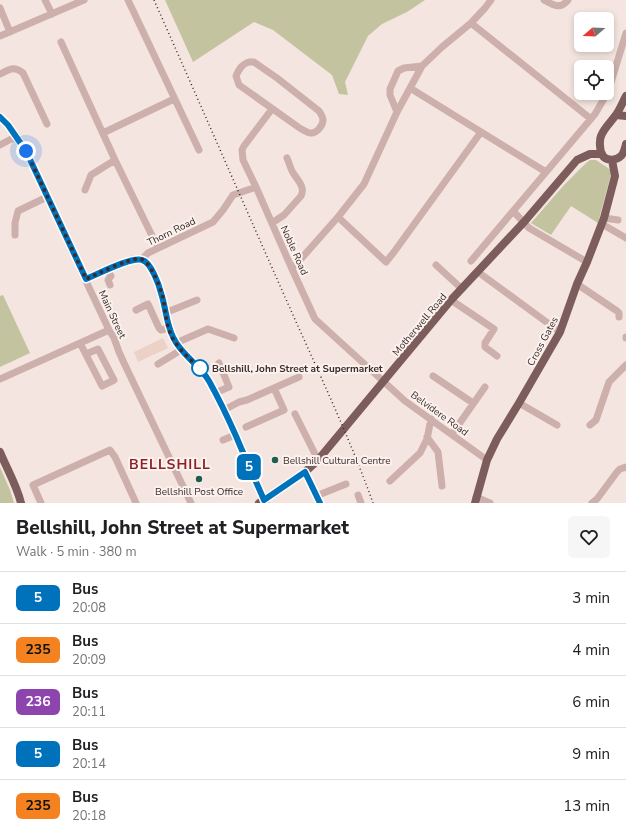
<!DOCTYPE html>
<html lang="en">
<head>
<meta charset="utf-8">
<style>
  body { margin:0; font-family:"Nunito Sans",sans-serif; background:#f6f6f6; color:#202124; height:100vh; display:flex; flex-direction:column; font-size:15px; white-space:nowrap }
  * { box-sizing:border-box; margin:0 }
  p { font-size:13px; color:#757577 }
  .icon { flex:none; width:22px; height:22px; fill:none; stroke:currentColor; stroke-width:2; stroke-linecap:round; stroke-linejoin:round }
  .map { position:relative; height:503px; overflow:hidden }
  .sheet { display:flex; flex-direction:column; background:#fff; flex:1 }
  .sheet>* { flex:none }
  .badge { padding:0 8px; border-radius:6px; font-size:14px; line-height:26px }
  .needle { width:26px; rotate:251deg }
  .buttons { position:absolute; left:574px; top:12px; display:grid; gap:8px }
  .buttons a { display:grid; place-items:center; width:40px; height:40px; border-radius:6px; background:#fff; box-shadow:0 2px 6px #0003; font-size:20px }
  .you { position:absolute; width:20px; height:20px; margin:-10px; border:3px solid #fff; border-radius:50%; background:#1a73e8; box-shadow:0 0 0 6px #1a73e833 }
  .map>.badge { position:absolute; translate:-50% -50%; box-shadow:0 0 0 2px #fff }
  .round { display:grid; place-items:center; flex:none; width:42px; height:42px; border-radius:6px; background:#f6f6f6 }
  .head { display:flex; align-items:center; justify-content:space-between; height:68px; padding:0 16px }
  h1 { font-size:19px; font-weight:800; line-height:30px }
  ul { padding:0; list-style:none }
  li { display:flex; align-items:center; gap:12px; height:52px; padding:0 16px; border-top:1px solid #e0e0e0 }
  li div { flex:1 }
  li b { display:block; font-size:15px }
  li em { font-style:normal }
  li .badge { min-width:44px; font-weight:700; text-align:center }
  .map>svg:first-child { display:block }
  .green { fill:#c3c49f }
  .plaza { fill:#ecd1c7 }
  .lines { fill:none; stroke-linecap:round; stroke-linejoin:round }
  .minor { stroke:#cdb0ab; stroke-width:7 }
  .major { stroke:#7d5d5c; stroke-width:8 }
  .rail { stroke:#3b2b2b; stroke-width:1.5; stroke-dasharray:1 3; stroke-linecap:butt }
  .line-casing { stroke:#fff; stroke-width:9 }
  .line { stroke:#0072bc; stroke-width:6 }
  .walk { stroke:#3b2b2b; stroke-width:4; stroke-dasharray:0 7.2 }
  .stop-dot { fill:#fff; stroke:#0072bc; stroke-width:2 }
  .poi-dot { fill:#1f5e4e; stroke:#fbf1ed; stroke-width:1.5 }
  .labels { text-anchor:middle; stroke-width:4; stroke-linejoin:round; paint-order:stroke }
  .street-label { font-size:10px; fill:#3b2b2b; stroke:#fbf1ed }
  .stop-label { font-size:10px; font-weight:bold; fill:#3b2b2b; stroke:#fbf1ed; text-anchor:start }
  .poi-label { font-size:10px; fill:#3b2b2b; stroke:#fbf1ed; text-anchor:start }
  .district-label { font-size:14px; font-weight:bold; letter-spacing:1px; fill:#8c2229; stroke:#fbf1ed }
</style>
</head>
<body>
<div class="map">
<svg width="626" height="503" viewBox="0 0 626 503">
  <rect width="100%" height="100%" fill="#f4e5e0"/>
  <path class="green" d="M165,0H425L407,12L382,24L368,36L345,82L348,95L339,94L332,75L273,30L254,22L193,62Z
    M590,160H596L608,168L610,170L611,174L598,223L571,206L551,235L531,223L564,185L585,164Z
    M3,295L30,353L0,367V296Z
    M0,467L10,490L14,503H0Z"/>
  <path class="plaza" d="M163,338L168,348L138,362L134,352Z"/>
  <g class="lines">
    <path class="minor" d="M45,0L52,14
      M128,0L199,150
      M544,0C553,5 560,10 568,0
      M0,8L10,32
      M471,23L591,119
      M0,36L84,0
      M61,42L115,160L158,248
      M249,62H254L277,78L319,111C321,114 323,117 323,120C323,126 316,134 310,133C307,133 304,130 301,129L239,85L236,76C239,69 242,64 249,62Z
      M0,74C9,70 13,65 23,73L47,124
      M410,88L546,172
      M272,109L244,146L242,150L243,160L256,187L292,269L315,319L405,401L487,460
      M397,112L390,95V89L398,71L404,68L422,66
      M0,117L8,125L26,151L85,279L109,330L114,338L119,352L124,363L191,503
      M103,133L174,99
      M0,145L17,136
      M85,190L91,175L115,160
      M513,211L529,228L587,262
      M338,217L386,262L394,252L481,132
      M604,218L618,220
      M272,223L284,215L301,196C306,186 296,179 292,171C290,167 289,162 287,158
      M602,224L626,238
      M15,235V223L18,211L47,197
      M142,259C162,272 162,308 169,328C177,351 198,361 209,381C219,399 227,418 236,436C245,457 255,479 264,500L266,503
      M471,261L595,114L608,92L626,33
      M436,265L462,289
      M292,269L338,217L364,184L397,112L422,66L442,47L471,23L485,8L491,0
      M107,270L111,276L108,280L110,285
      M478,272L560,332
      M85,279L132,259H142L148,253L213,222L223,210L233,195L256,187
      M577,284L617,311L619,313V317
      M451,300L494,329L485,343V347L497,356
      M136,310L148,304L159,328L161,330L169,328
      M165,313L197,300
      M626,338V337
      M80,343L102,386L114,380L98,349L86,354
      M176,343L208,329L234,338
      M158,364L181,350
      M433,376L473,403
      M0,379L109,330
      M215,393L229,387L219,363
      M519,403L557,425
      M224,410L239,402L247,400L299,377
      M295,414L318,460
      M590,425L596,420L609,382L626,365
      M246,427L284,410L274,388
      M452,434L485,387
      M427,437L438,452L442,486
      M223,440L235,435
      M305,472L320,503
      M390,481L420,453L427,439L431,419
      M358,495L361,503
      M316,496L346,484
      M476,497L490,503
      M41,503L33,485L110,450L115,457L136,503
      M592,503L597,499L617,472L620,469L626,467"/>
    <path class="major" d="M626,96C622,103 620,110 615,116C611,122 604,128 601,136C599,141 600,151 602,155C606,161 616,161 621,156C624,153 625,148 626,144
      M616,115L626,116
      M0,452C7,469 17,486 21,503
      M259,503L305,472L318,460L451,300L524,222L577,160L590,154H602
      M475,503L487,460L497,439L519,403L560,332L577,284L587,262L604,218L615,176L612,160"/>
    <path class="rail" d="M154,0C198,99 241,198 285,297C315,365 348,433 373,503"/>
  </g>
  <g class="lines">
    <g class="line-casing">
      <path id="line" d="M0,117L8,125L26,151L86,279C96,275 132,256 142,260C151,262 159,285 161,293C166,308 166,323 173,337C181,355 200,365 209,381C219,399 228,418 236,436C245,458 255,479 264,500L305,472L320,503"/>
    </g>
    <use href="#line" class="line"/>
    <path class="walk" d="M26,151L86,279C98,274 128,258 140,259C150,260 159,285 162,294C166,309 165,325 173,339C180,350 190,360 200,368"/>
  </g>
  <circle class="stop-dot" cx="200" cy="368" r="8"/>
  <g class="poi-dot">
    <circle cx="275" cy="460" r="4"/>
    <circle cx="199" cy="479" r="4"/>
  </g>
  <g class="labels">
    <g class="street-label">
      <text transform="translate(171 231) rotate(-26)" y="4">Thorn Road</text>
      <text transform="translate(295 250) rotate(66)" y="4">Noble Road</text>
      <text transform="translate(113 314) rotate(65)" y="4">Main Street</text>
      <text transform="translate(419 324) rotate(-50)" y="4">Motherwell Road</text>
      <text transform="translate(542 341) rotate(-62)" y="4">Cross Gates</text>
      <text transform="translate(440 413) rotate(36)" y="4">Belvidere Road</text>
    </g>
    <g class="stop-label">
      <text x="212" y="372">Bellshill, John Street at Supermarket</text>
    </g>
    <g class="poi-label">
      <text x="283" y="464">Bellshill Cultural Centre</text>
      <text x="199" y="495" text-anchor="middle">Bellshill Post Office</text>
    </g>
    <g class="district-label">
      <text x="170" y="469">BELLSHILL</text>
    </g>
  </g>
</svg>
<div class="buttons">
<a><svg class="needle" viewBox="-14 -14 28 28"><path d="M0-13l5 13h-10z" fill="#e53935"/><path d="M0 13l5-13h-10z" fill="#757577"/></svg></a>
<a><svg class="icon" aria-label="locate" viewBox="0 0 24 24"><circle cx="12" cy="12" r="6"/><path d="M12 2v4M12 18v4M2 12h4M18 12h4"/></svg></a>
</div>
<div class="you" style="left:26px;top:151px"></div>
<b class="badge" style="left:249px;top:467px;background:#0072bc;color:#fff">5</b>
</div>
<section class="sheet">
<div class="head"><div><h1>Bellshill, John Street at Supermarket</h1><p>Walk · 5 min · 380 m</p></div><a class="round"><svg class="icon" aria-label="heart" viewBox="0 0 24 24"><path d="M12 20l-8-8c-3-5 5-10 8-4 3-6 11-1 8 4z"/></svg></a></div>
<ul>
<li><span class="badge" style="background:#0072bc;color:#fff">5</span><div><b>Bus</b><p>20:08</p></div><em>3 min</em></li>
<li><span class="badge" style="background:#f58220;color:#111">235</span><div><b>Bus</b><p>20:09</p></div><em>4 min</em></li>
<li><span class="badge" style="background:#8e44ad;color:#fff">236</span><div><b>Bus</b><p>20:11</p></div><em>6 min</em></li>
<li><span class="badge" style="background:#0072bc;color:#fff">5</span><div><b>Bus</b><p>20:14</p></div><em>9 min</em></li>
<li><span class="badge" style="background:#f58220;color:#111">235</span><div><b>Bus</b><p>20:18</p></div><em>13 min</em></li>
</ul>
</section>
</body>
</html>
